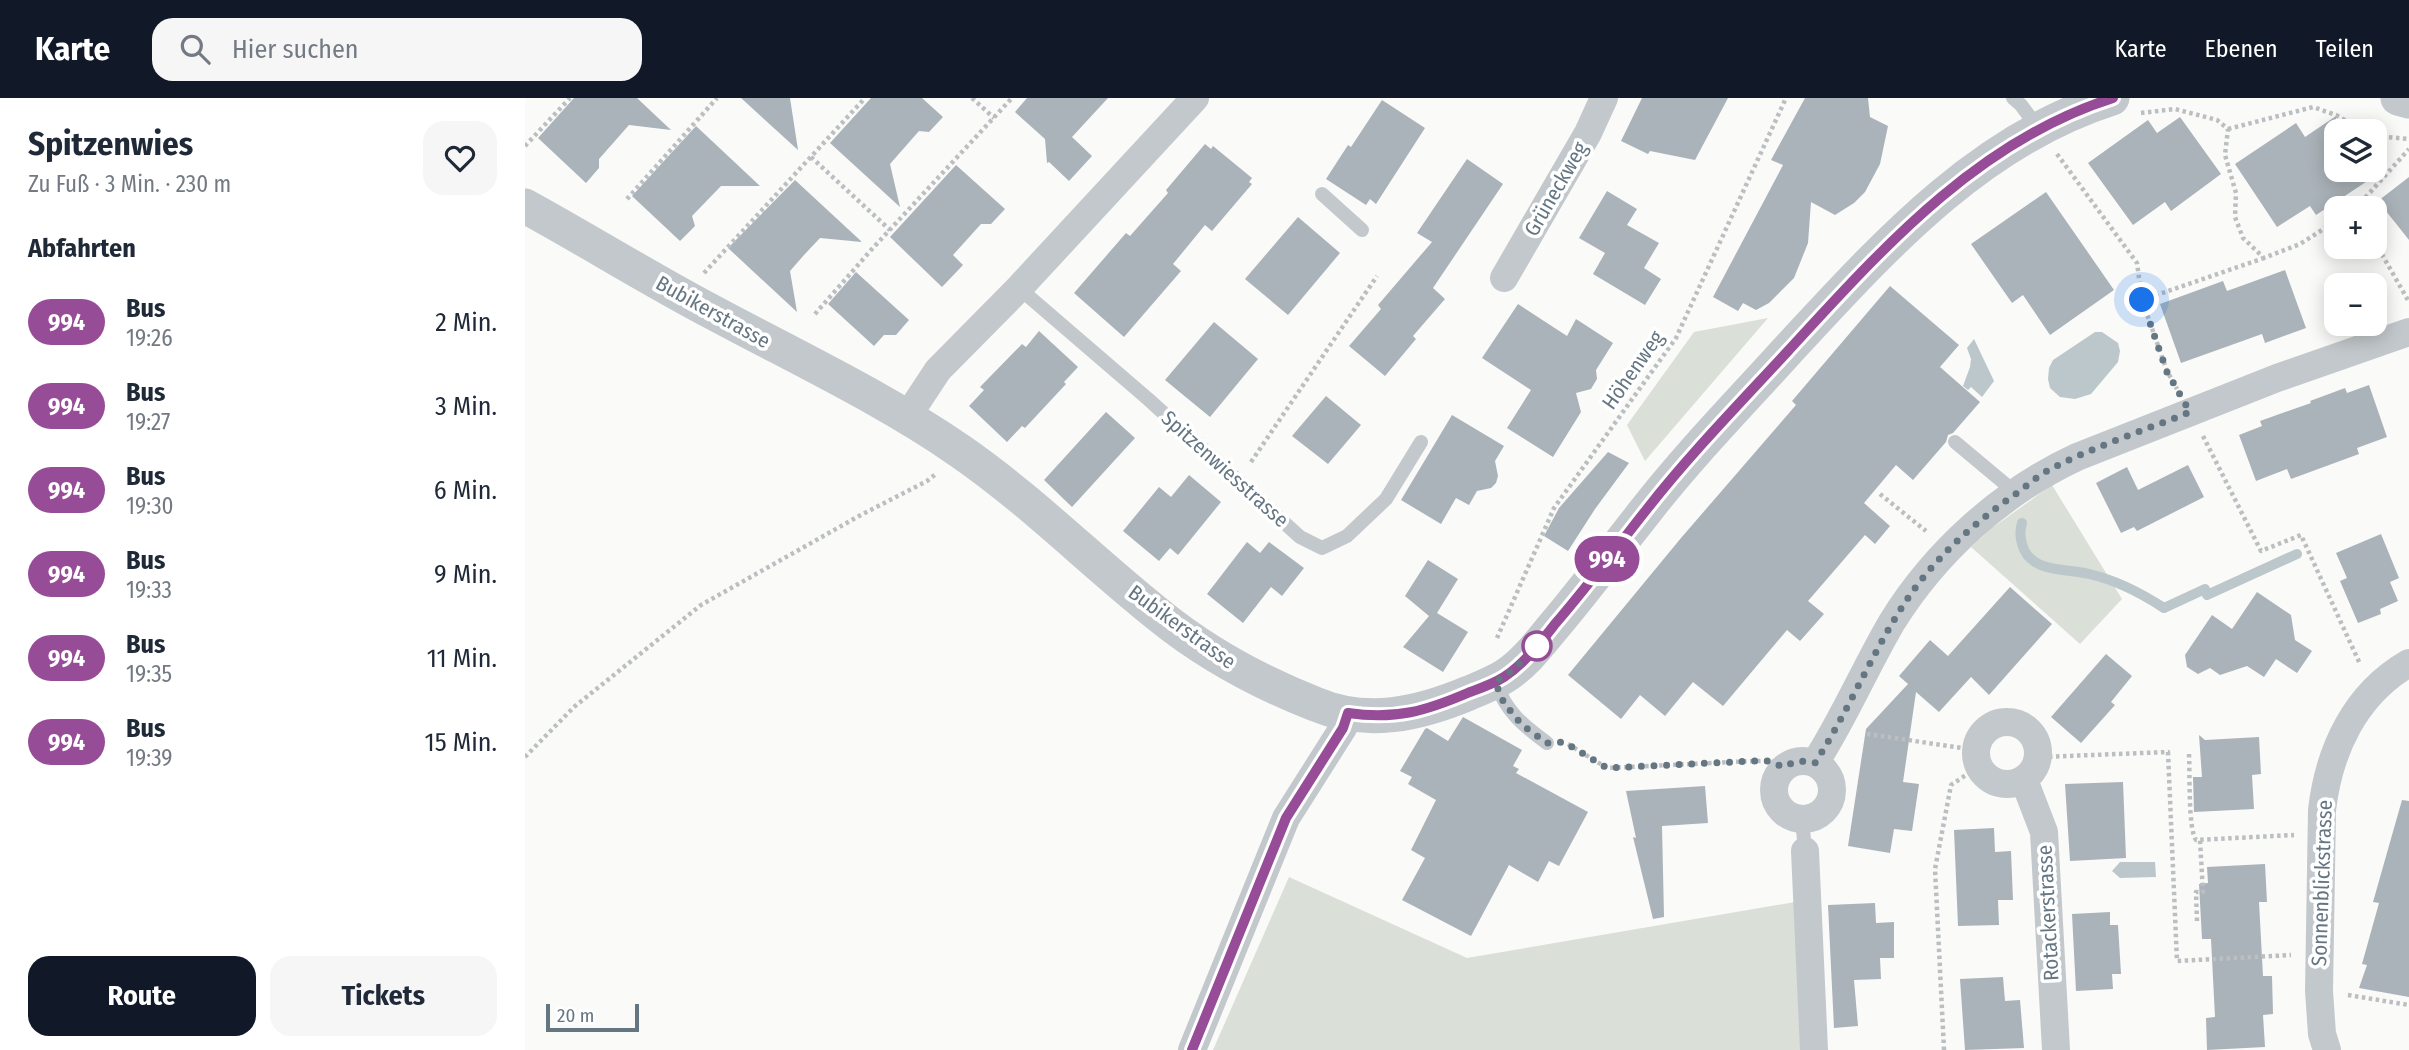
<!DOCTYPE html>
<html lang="de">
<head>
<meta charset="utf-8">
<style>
  body { margin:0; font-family:"Fira Sans Condensed",sans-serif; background:#f6f6f7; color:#1f2937; height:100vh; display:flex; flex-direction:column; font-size:26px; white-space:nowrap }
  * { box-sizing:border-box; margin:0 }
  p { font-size:23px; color:#747a83 }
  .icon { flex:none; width:38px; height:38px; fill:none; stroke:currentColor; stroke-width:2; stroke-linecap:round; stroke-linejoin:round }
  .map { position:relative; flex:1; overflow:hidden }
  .panel { display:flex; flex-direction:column; background:#fff; width:525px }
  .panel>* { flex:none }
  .badge { padding:0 14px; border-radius:23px; font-size:24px; line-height:46px }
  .tools { position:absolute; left:1799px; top:21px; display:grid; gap:14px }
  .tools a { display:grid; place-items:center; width:63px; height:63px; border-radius:14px; background:#fff; box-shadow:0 4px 18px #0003; font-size:35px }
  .scale { position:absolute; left:21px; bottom:18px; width:93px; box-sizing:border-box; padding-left:7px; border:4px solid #657683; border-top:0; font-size:19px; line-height:24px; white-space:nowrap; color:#657683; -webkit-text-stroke:5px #fff; paint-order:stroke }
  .you { position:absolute; width:35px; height:35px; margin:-18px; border:5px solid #fff; border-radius:50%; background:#1a73e8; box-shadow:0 0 0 10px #1a73e833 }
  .map>.badge { position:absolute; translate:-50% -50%; box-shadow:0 0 0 4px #fff }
  h2 { padding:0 28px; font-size:26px; line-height:63px }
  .round { display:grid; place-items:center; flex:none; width:74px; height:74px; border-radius:21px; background:#f6f6f7 }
  .head { display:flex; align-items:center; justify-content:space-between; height:119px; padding:0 28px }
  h1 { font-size:33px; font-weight:700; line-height:52px }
  .action { display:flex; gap:14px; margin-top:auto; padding:14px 28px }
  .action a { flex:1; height:80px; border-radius:21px; background:#111827; color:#fff; font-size:28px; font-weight:700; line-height:80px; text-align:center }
  .action a+a { background:#f6f6f7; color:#1f2937 }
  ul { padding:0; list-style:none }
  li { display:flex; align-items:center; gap:21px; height:84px; padding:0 28px }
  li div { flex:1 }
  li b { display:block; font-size:26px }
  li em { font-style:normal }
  li .badge { min-width:77px; font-weight:700; text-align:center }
  header { display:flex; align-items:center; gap:42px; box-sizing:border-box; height:98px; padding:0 35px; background:#111827; color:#fff }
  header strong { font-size:33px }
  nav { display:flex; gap:38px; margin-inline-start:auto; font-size:24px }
  .search { width:490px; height:63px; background:#f6f6f7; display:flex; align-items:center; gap:18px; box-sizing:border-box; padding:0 24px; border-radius:21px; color:#747a83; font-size:26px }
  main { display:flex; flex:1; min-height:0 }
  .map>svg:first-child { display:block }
  .green { fill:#dadfd7 }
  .water { fill:#bbc7cb }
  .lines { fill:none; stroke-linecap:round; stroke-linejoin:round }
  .stream { stroke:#bbc7cb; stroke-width:10 }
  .building { fill:#aab3b9 }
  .path { stroke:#bbbfc2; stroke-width:4.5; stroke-dasharray:3.5 3.5; stroke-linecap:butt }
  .service { stroke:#c3c8cc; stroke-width:14 }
  .minor { stroke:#c3c8cc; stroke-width:28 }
  .tertiary { stroke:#c3c8cc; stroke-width:35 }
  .line-casing { stroke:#fff; stroke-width:16 }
  .line { stroke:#974c98; stroke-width:10 }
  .walk { stroke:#657683; stroke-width:7; stroke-dasharray:0 12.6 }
  .stop-dot { fill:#fff; stroke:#974c98; stroke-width:3.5 }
  .labels { text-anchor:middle; stroke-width:7; stroke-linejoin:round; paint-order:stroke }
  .street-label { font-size:21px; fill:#657683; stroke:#fff }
</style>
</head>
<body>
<header>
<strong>Karte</strong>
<div class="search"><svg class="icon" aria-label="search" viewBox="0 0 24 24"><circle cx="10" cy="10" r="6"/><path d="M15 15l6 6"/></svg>Hier suchen</div>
<nav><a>Karte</a><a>Ebenen</a><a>Teilen</a></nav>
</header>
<main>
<section class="panel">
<div class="head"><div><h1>Spitzenwies</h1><p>Zu Fuß · 3 Min. · 230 m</p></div><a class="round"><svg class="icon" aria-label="heart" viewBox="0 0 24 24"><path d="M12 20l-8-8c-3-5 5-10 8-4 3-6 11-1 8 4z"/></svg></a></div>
<h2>Abfahrten</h2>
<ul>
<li><span class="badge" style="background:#974c98;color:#fff">994</span><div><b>Bus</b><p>19:26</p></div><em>2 Min.</em></li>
<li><span class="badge" style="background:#974c98;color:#fff">994</span><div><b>Bus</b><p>19:27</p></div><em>3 Min.</em></li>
<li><span class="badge" style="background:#974c98;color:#fff">994</span><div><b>Bus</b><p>19:30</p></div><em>6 Min.</em></li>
<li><span class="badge" style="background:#974c98;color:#fff">994</span><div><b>Bus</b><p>19:33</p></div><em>9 Min.</em></li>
<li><span class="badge" style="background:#974c98;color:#fff">994</span><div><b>Bus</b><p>19:35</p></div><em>11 Min.</em></li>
<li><span class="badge" style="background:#974c98;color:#fff">994</span><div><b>Bus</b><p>19:39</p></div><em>15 Min.</em></li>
</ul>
<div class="action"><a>Route</a><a>Tickets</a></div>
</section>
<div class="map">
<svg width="1884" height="952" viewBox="0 0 1884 952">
  <rect width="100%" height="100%" fill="#fafaf8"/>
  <path class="green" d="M1243,220L1120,363L1102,327L1169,234Z
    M1527,387L1597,501L1555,546L1446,449L1467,430Z
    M764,779L942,860L1276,803L1282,952H688Z"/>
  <path class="water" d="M1570,234H1577L1593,245L1595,253L1593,264L1566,296L1550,301L1535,299L1525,290L1523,281L1524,270L1528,262Z
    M1449,241L1469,283L1457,299L1446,289L1443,292L1438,288L1445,269L1446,261L1442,250Z
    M1595,764H1630L1631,779L1595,780L1587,773Z"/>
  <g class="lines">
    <path class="stream" d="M1497,425C1493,438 1497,456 1510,464C1525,473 1547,472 1564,476C1591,482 1616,495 1639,510L1680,491L1682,497L1772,456"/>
  </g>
  <path class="building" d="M49,0H112L146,32L104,27L74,61V70L61,85L13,40Z
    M216,0H265L273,52Z
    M346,0H397L418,19L404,34L394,33L365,66L375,109L305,45Z
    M502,0H583L547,39L567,58L544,83L524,64L522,65L520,41L490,14Z
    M1117,0H1203L1170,62L1125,53L1123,56L1096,43Z
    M1280,0H1343L1345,19L1363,28L1355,66L1340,94L1329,105L1310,117L1286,104L1283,145L1269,180L1244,205L1231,212L1218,205L1213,213L1188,199L1258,67L1246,62Z
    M857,2L900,30L851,106L845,101L841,107L801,81L823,47L826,49Z
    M1811,18V72H1859L1791,117L1785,108L1752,129L1710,66L1771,25L1780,39Z
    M1655,19L1696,76L1646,113L1640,104L1608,127L1563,65L1623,22L1632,35Z
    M171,28L235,88H196L167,118L170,128L155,143L107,98Z
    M680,46L686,51L688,48L727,80L724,84L727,86L687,133L680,127L648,166L656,173L599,239L549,195L601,135L605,138L643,95L641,92Z
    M942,61L978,86L908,190L920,201L888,238L891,241L860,278L824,248L856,211L853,207L907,144L892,135Z
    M431,67L480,111L466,126H456L428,157L438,167L417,189L365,139Z
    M1884,79V142L1853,103Z
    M270,82L337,144L295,140L279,157L265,173L272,214L203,150Z
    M1082,93L1112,111L1102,127L1134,145L1119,170L1136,181L1120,207L1068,176L1080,155L1054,140Z
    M1521,94L1589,192L1525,237L1498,197L1487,205L1446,146Z
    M773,119L815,155L763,217L720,181Z
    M1760,172L1781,230L1740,245L1737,236L1656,265L1635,206L1698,183L1702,193Z
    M331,174L384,222L371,237H359L349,248L303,206Z
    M1365,188L1434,247L1415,269L1455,304L1428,335L1423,337L1421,344L1388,382L1371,367L1339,405L1365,428L1350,446L1340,437L1283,503L1299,516L1275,543L1262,532L1198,608L1168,584L1140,618L1115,597L1096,621L1043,577L1156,440L1271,307L1267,303Z
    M993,206L1042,238L1051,221L1088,245L1071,272L1072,281L1066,291L1051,295L1056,314L1028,359L982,330L1006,292L957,260Z
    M689,224L733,261L685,319L640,282Z
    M514,233L553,269L539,284L541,286L500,330L497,328L482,344L444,308L459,292L455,289L497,246L501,249Z
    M1844,287L1862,339L1832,350L1834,356L1766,381L1762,371L1731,383L1714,337L1737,328L1735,323L1786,305L1785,303L1820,290L1822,295Z
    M801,298L836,327L803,366L767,338Z
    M581,314L610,340L547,409L519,382Z
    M927,317L979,348L970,363L973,378L971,385L966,390L952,393L944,407L931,400L916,426L876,402Z
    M1083,354L1104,365L1070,411L1043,453L1019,438L1034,410Z
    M1663,367L1679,399L1612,433L1609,429L1596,435L1571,385L1602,369L1613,392Z
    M664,377L696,404L653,457L645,450L634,463L598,433L634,389L646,399Z
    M1856,436L1874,480L1865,484L1873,503L1855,511L1856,516L1833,525L1815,483L1822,480L1811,455Z
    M722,444L735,455L744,444L779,470L757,498L746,489L718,525L682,496Z
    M903,462L933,481L912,515L943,534L918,574L878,549L904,518L880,498Z
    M1485,489L1527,526L1464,597L1446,579L1414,614L1391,594L1378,684L1394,686L1387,733L1369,731L1365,755L1323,748L1341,631L1383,586L1374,578L1405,542L1423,558Z
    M1732,494L1766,517L1770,542L1787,553L1772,575L1751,561L1739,579L1722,568L1695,577L1685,570L1673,576L1662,569L1660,557L1687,517L1707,531Z
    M1581,556L1607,578L1586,604L1590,607L1556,645L1526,619Z
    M938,619L997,652L988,668L994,671L991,675L1063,714L1034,768L1024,763L1013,784L984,767L946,838L877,802L900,760L886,752L911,702L883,686L887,679L875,673L900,631L902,630L923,643Z
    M1674,637L1680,642L1734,639L1736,676L1727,677L1729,711L1669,714L1668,679H1677Z
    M1598,684L1601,760L1545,763L1540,686Z
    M1180,688L1183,725L1137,728L1139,819L1128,821L1108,739L1111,740L1101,693Z
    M1877,702L1884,703V899L1834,890L1842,867L1837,866L1854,805L1848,804Z
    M1469,730L1470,754L1486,753L1488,802H1473L1474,827L1433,828L1429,732Z
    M1740,766L1742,804H1734L1738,878H1747L1748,916L1738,917L1740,949L1682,952L1681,920L1690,919L1686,841H1677L1674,786L1683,785L1682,769Z
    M1350,805L1351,825L1369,824V860H1355L1356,881L1329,882L1333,928L1309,930L1303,807Z
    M1585,814V827H1593L1596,876H1587L1588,891L1551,893L1547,816Z
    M1478,879L1480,903L1495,902L1499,950L1440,952L1435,881Z"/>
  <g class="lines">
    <path class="path" d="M447,0L469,20
      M1616,15L1650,11L1692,22L1703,31L1700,57L1711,95L1710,119L1718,140L1739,160L1775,146L1811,123
      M1703,31L1788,9L1811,17L1838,33
      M1850,38L1884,41
      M0,48L45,0
      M1532,56L1612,165L1617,202L1642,273L1652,291
      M286,59L365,132
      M102,101L192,0
      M1831,110L1884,51
      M1850,144L1884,204
      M179,175L340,0
      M1617,202L1739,160
      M290,216L347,151L487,0
      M1678,338L1736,453L1776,437L1835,566
      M726,364L852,178
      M1355,396L1401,433
      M972,540L1029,410L1151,240L1261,0
      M1342,636L1451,652
      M1043,646L1082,670L1228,663H1245L1258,669
      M1664,656C1665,674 1663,731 1671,742L1769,737
      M0,659L49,609L176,507L334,418L402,383L412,375
      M1517,659L1643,654L1652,863L1766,857
      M1672,823L1671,794H1678L1675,742
      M1823,897L1884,907
      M1419,952L1410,771L1426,687L1453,669"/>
    <path class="service" d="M1488,0L1496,7L1513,30
      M797,96L837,132
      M494,190L623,301L775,439L797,450L822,438L861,401L896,344
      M1430,344L1491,395
      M970,584C982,614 996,626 1022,645
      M1277,720L1280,753"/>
    <path class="minor" d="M979,180L1063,35L1079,0
      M382,319L413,272L494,190L670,0
      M1451 655a31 31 0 1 1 62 0a31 31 0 1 1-62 0Z
      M1249 692a29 29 0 1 1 58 0a29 29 0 1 1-58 0Z
      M1290,665C1319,620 1340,570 1367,524C1411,453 1477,394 1552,359L1752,280L1884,234
      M1499,682L1519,734L1531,952
      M1280,753L1289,952
      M667,952L761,720L818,630L823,616
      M1802,952L1797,936L1794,893L1797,712C1804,652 1830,596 1884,565"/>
    <path class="tertiary" d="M1873,0L1884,3
      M0,108C64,143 126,182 191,216C273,260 358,300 435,353C506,402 567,464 635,518C682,556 734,584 790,606C842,628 894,616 944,595C956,590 969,585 980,578C1000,565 1014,546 1029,528C1061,490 1091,450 1122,411C1165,356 1214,306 1261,254C1355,153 1451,43 1587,0"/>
  </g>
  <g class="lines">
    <g class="line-casing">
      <path id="line" d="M667,952L761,720L818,630L823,615C871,622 901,613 945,594C956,590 968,586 979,579C999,566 1015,545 1030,526C1062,489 1092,449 1122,411C1166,355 1215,305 1263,253C1356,152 1452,43 1588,0"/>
    </g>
    <use href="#line" class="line"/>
    <path class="walk" d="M1012,548L987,573L970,584L979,605L997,627L1022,645L1039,644L1082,670L1228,663H1245L1258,669C1270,663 1277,662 1290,665C1323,614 1346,557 1379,506C1408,461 1448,426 1492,395C1502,388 1511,379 1522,373C1567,349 1618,333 1665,314L1642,274L1617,202"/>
  </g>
  <circle class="stop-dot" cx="1012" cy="548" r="14"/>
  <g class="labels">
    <g class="street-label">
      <text transform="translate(1031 91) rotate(-60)" y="7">Grüneckweg</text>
      <text transform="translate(188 214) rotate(29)" y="7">Bubikerstrasse</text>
      <text transform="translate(1108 272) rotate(-55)" y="7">Höhenweg</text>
      <text transform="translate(700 371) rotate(42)" y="7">Spitzenwiesstrasse</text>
      <text transform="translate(657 529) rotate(36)" y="7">Bubikerstrasse</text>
      <text transform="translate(1797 785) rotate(-88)" y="7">Sonnenblickstrasse</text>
      <text transform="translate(1523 815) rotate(-93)" y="7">Rotackerstrasse</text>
    </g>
  </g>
</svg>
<div class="tools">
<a><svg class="icon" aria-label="layers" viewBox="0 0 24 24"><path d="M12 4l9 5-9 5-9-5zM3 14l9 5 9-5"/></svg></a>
<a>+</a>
<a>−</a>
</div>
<div class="scale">20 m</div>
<div class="you" style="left:1617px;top:202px"></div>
<b class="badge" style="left:1082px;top:461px;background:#974c98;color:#fff">994</b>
</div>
</main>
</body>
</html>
